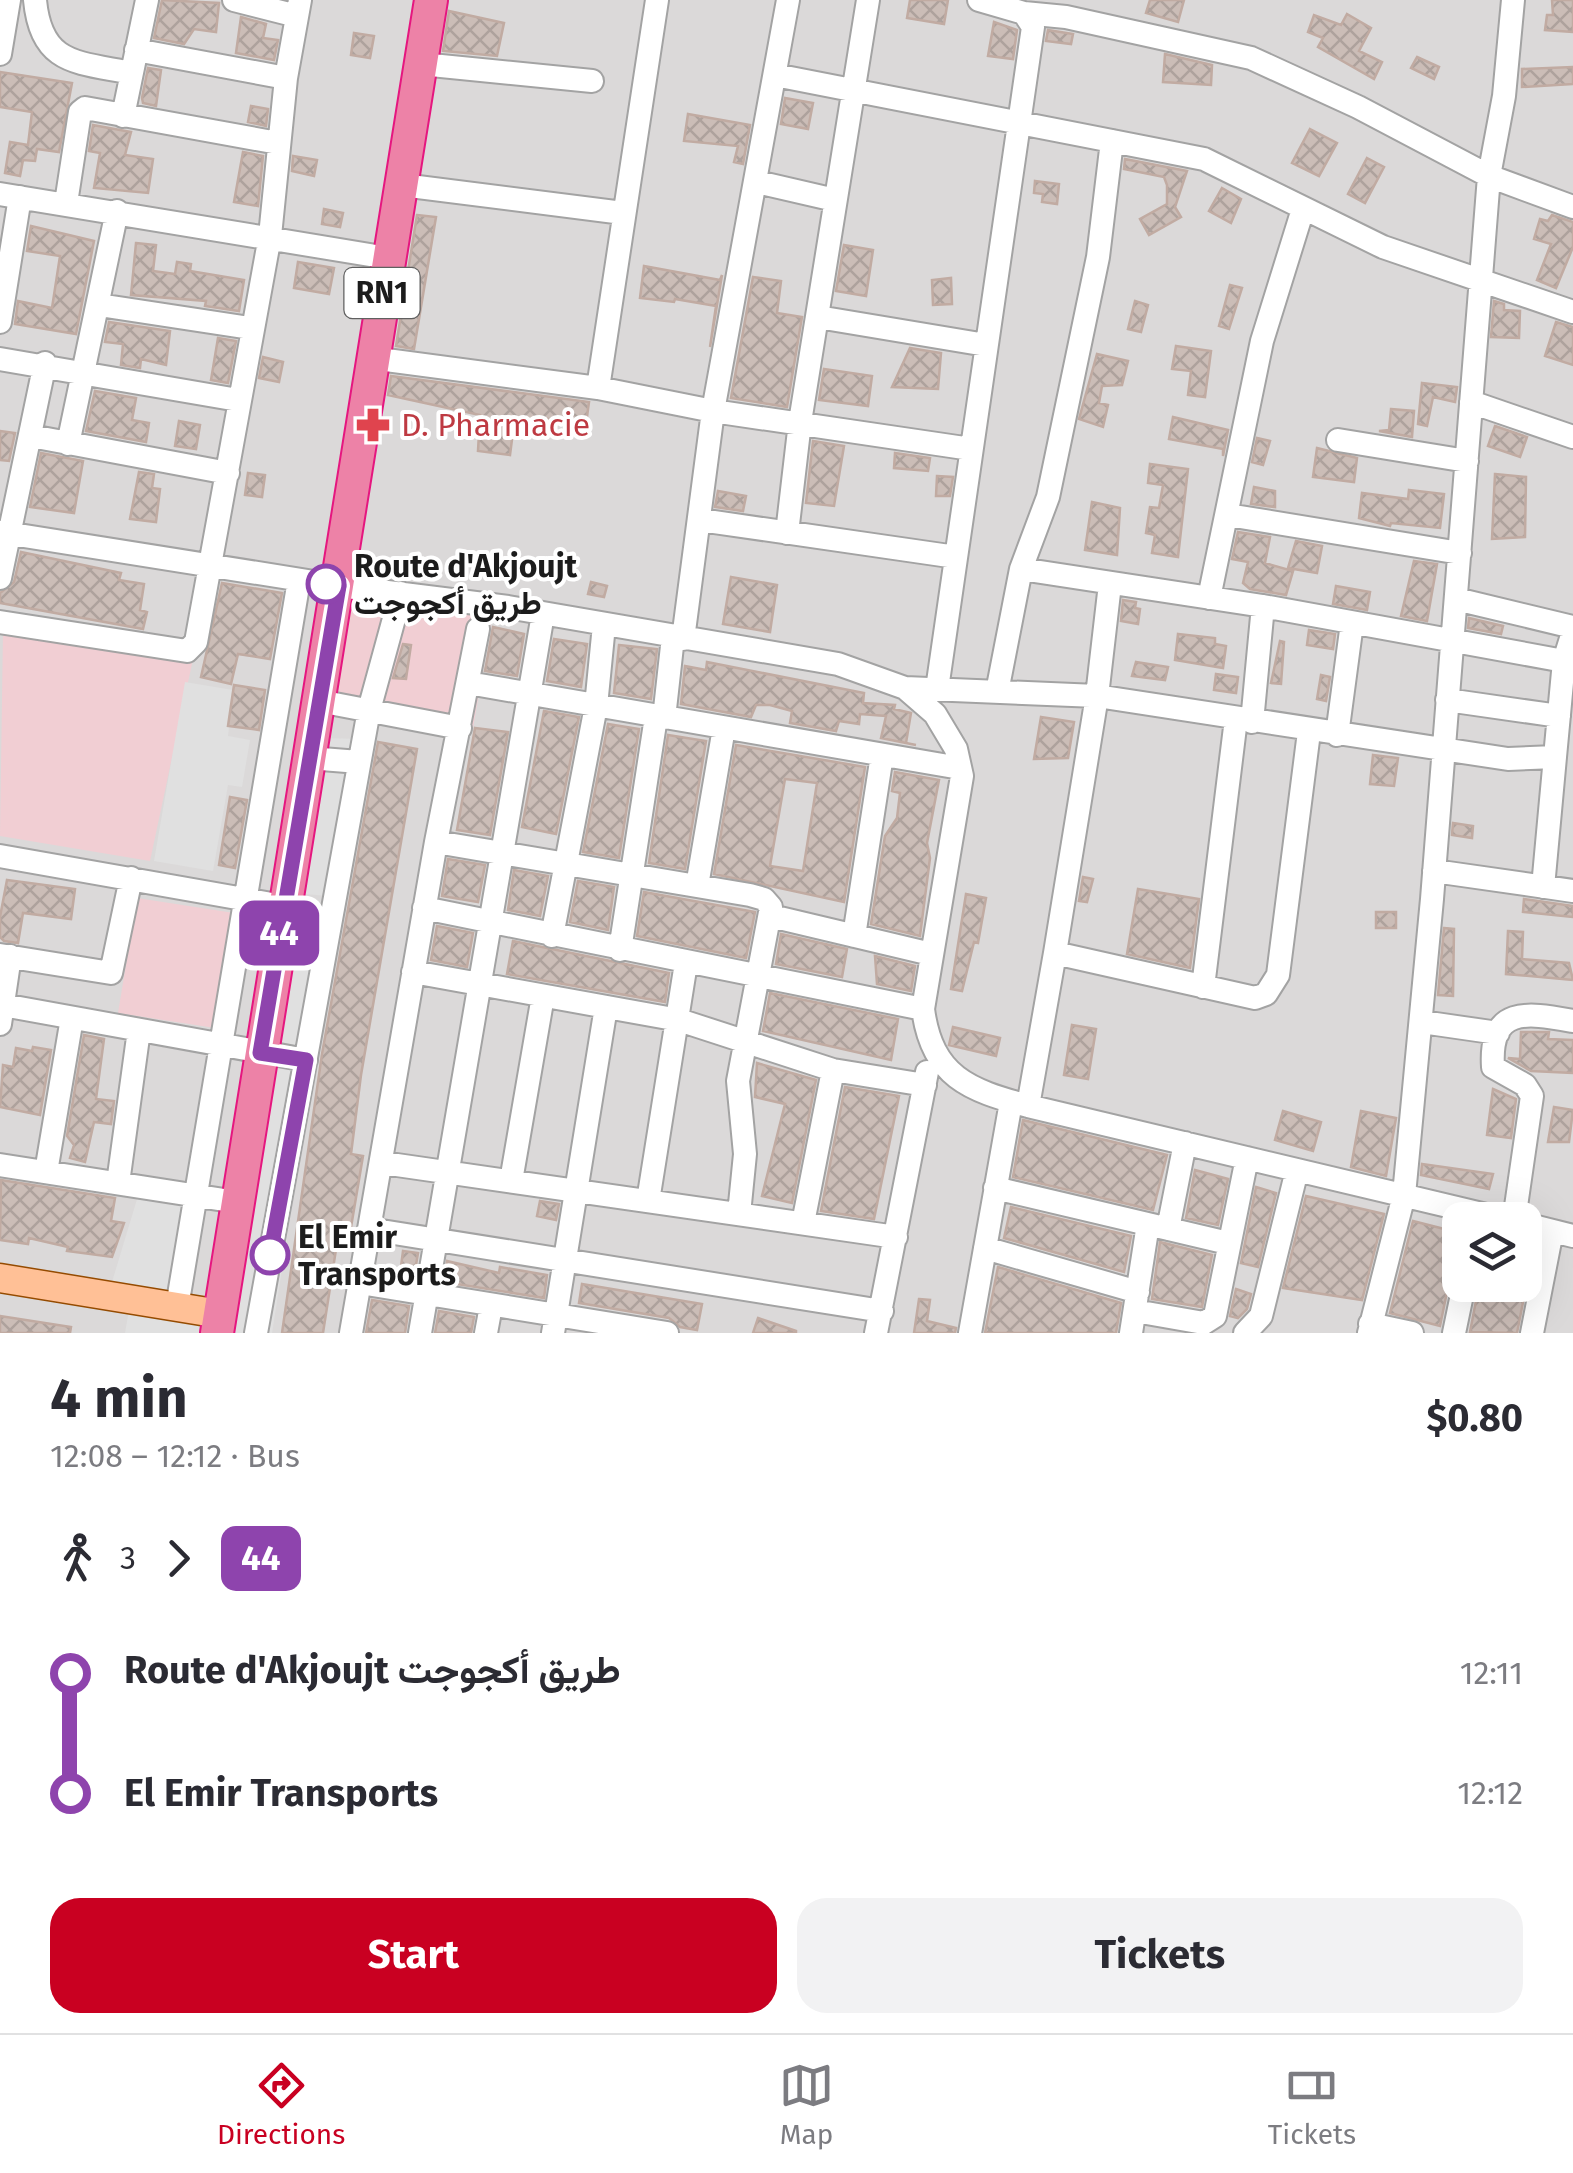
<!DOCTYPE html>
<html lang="en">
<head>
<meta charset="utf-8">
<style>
  body { margin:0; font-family:"Fira Sans",Vazirmatn,sans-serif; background:#f2f2f3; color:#2b2b33; height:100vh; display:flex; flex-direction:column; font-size:38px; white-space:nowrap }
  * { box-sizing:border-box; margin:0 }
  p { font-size:32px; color:#7c7c81 }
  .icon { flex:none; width:55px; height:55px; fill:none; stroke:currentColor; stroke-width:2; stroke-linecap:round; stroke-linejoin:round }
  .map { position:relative; height:1333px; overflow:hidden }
  .sheet { display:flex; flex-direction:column; background:#fff; flex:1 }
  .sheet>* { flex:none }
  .badge { padding:0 20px; border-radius:15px; font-size:35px; line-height:65px }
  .controls { position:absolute; left:1442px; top:1202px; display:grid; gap:20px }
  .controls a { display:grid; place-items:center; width:100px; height:100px; border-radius:20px; background:#fff; box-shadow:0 10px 40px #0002; font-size:50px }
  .map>.badge { position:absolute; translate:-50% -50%; box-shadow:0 0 0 5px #fff }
  .legs { display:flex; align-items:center; gap:15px; height:110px; padding:0 50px; font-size:32px }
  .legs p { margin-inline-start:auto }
  .summary { display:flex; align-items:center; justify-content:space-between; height:170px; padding:0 50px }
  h1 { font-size:55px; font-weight:700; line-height:75px }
  .primary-button { display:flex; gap:20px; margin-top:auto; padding:20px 50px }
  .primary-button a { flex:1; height:115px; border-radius:30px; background:#c90021; color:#fff; font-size:40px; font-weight:700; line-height:115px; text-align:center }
  .primary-button a+a { background:#f2f2f3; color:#2b2b33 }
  ul { padding:0 50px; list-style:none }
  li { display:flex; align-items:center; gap:35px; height:120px; font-size:38px }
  li i { display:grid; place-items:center; width:15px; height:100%; margin:0 12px; background:currentColor }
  li i::after { content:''; width:25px; height:25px; margin:-12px; border:8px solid; border-radius:50%; background:#fff }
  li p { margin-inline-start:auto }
  li:first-child i { background:linear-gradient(#0000 50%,currentColor 0) }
  li:last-child i { background:linear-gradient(currentColor 50%,#0000 0) }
  .dock { display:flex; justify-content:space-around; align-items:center; height:140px; border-top:2px solid #e1e1e2; background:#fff; font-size:28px; color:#7c7c81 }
  .dock a { display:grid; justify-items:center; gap:5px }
  .dock .current { color:#c90021 }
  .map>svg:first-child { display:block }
  .residential { fill:#dbd9d9; fill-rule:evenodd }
  .commercial { fill:#f1ced3 }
  .parking { fill:#e0e0e0 }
  .building { fill:url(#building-cross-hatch); stroke:#c1aba2; stroke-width:2.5; fill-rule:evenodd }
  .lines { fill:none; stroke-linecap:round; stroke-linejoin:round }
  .minor-casing { stroke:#a3a3a3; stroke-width:26 }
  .major-casing { stroke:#954b00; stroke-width:31 }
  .highway-casing { stroke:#e5167f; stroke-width:36 }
  .minor { stroke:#fff; stroke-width:22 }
  .major { stroke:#ffc096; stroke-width:28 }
  .highway { stroke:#ed82a7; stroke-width:32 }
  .line-1-casing { stroke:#fff; stroke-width:22 }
  .line-1 { stroke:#8e44ad; stroke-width:15 }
  .stop-1-dot { fill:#fff; stroke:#8e44ad; stroke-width:5 }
  .labels { text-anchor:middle; stroke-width:8; stroke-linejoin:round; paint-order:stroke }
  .shield { fill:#fff; stroke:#606060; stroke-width:2.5 }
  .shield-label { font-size:30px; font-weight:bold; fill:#1c1c1c }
  .health-label { font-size:32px; fill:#be3a42; stroke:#fff; text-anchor:start }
  .stop-label { font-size:32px; font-weight:bold; fill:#1c1c1c; stroke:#fff; text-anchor:start }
</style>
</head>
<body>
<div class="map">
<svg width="1573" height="1333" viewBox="0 0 1573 1333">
  <defs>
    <pattern id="building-cross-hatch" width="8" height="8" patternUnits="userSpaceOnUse" patternTransform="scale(2.5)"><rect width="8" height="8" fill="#cbbdb7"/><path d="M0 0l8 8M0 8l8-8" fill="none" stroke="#aea29d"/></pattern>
  </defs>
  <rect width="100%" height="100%" fill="#efe8e1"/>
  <path class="residential" d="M0,0H1573V1333H0ZM1460,1220H1525V1285H1460Z"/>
  <path class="commercial" d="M345,593L493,613L473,728L328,699Z
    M3,632L193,659L150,861L0,836Z
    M137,898L234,913L215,1028L118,1013Z"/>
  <path class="parking" d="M185,682L233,690L228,736L250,740L242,787L228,785L213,871L154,861Z
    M318,738L364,739L339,897L294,893Z
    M289,905L338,912L272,1333H221Z
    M138,1196L198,1208L180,1294L112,1282Z
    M129,1310L201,1321L199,1333H125Z"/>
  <path class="building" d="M162,0L219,3L216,32L194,29L184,44L154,38Z
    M910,0H948L944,24L907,18Z
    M1150,0H1184L1178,22L1146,13Z
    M1552,0H1573V32L1545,30L1547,15H1553Z
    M449,11L504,23L497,56L443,51Z
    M1347,14L1371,28L1359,51L1382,62L1374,79L1318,47L1323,38L1308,32L1314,15L1341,25Z
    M241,17L266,24L263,38L278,40L274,60L236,53Z
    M994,22L1017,30L1013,59L988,56Z
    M1048,30L1073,34L1071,44L1046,41Z
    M354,33L374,36L370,58L351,55Z
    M1165,54L1212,65L1211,85L1163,82Z
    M1417,57L1439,67L1434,79L1411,68Z
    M1573,67V84L1522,87V69Z
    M148,68L161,70L156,106L143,103L142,98Z
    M0,72L72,83L59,152L37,149L35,161L23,160L20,176L5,173L10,142L28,145L32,112L0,107Z
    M785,98L813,103L808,129L781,124Z
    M251,106L268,109L266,126L248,122Z
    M688,114L750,125L743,164L734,162L738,146L684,141Z
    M93,125L131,132L125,155L153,159L148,193L94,188L100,153L89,151Z
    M1310,129L1337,143L1319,176L1292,163Z
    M243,152L263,156L258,206L234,202Z
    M293,156L317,160L314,176L292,171Z
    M1367,158L1384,167L1365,203L1348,194Z
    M1125,159L1187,171L1175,207L1181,217L1149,235L1140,219L1167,204V185L1164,177L1124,169Z
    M1035,181L1059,184L1057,204L1042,202L1043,194L1034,193Z
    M1222,188L1241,199L1231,223L1209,211Z
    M324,209L343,213L340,227L322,224Z
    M417,215L436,217L414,349L396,346Z
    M1552,215L1573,222V247L1556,288L1537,280L1551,244L1534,239L1540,219L1548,221Z
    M31,226L94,241L76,334L15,324L18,301L52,308L60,256L27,251Z
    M136,243L156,245L153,271L175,274L177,262L191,264L190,271L244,280L239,311L205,306L206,301L131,295Z
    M844,245L873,250L866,296L836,291Z
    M298,262L334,268L329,294L294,288Z
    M644,266L720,280L722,275L710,347L716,306L675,299L674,302L640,298Z
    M753,277L781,281L777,313L802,317L787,407L731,398Z
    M951,278L952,304L933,305L932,280Z
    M1230,285L1242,288L1229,329L1219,326Z
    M1135,301L1148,305L1141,332L1128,329Z
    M1494,301L1504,304V310L1520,311L1519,338L1491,337Z
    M109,322L170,331L166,365L141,359L140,368L121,365L123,344L105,342Z
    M1556,322L1573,327V365L1545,356Z
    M218,338L236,341L228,383L211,380Z
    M1176,346L1211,351L1205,397L1188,395L1191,371L1172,369Z
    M910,348L941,353L938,389L892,387Z
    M1097,354L1128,361L1122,385L1102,386L1099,403L1108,405L1103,427L1079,419Z
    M263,357L283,362L279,382L259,378Z
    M824,369L872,376L868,406L819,400Z
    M391,376L589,402L586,424L548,419L546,428L514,424L510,455L478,451L480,415L388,395Z
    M1422,383L1457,387L1455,402L1433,397L1427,426L1418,424Z
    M95,391L136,398L132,420L149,423L146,442L86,431Z
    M1391,409L1414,411L1412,437L1379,431L1389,430Z
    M1173,417L1228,430L1223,456V449L1169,439Z
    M179,421L200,425L196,449L175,446Z
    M1495,426L1527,437L1520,457L1488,446Z
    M0,431L15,433L9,461L0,460Z
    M1257,438L1270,441L1263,465L1252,462Z
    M813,441L844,446L834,506L806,503Z
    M1317,448L1357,458L1354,482L1313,477Z
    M41,453L83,461L74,513L30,507Z
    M895,453L930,458L928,471L894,468Z
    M1150,464L1188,469L1178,557L1152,553L1155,535L1146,533L1150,507L1159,508L1163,485L1148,483Z
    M139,472L154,474L152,488L160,489L156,522L130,519Z
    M248,473L265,475L262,497L245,495Z
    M1495,474L1526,477L1525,537L1492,539Z
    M937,476L953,477L950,496H936Z
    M1254,487L1275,491V507L1251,504Z
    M1409,490L1444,494L1440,528L1391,523L1390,526L1359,518L1362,493L1408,499Z
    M718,491L746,496L743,511L715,507Z
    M1092,502L1120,508L1117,555L1085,550Z
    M1238,532L1270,537L1265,563L1293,571L1286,595L1250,589L1243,583L1248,562L1232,559Z
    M1296,541L1322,546L1317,573L1288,568Z
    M21,552L121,573L119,580L144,584L140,610L147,612L143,629L0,603V593L14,582Z
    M1414,561L1437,564L1427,621L1401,616Z
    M731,577L777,585L770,632L723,624Z
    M591,582L607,586L604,597L588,594Z
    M222,583L282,593L270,659L238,654L231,684L201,677Z
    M1336,586L1370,592L1367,610L1333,604Z
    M1123,600L1136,602L1135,608L1140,609L1138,624L1121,621Z
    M1469,618L1503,626L1501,634L1468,628Z
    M493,627L524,634L517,676L485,671Z
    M1309,630L1335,634L1333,649L1307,645Z
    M1178,634L1215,638V644L1226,646L1223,668L1175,660Z
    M554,639L587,644L581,687L547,681Z
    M1280,641L1284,642L1281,684L1271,683Z
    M403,644L411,645L406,679L393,678Z
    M619,645L657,649L651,699L614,693Z
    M707,662L864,693L863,703L895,705L894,709L911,713L906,743L916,745L881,738L886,716L860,714L859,724L839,721L836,731L790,723L792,711L770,705H756L751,717L681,704L685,666L706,670Z
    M1136,662L1168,667L1165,680L1132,676Z
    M1216,674L1238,677L1236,693L1214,690Z
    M1321,675L1330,677L1326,701L1317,699Z
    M234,685L265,690L259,730L228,726Z
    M544,711L579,717L556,834L522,827Z
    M1041,717L1074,722L1068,758L1034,759Z
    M608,724L639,729L619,858L583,852Z
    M475,728L508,732L490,835L457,830Z
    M668,735L706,741L685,869L649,863Z
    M378,742L417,749L361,1075L351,1154L363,1156L348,1245L337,1243L323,1333H282L322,1054Z
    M736,745L865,767L844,902L714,874ZM785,779L817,783L803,871L770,866Z
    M1373,755L1398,758L1394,786L1370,784Z
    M895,772L939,780L927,843L930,858L920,936L871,924L885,836L897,818L900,793L892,791Z
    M230,797L247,800L235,868L219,865Z
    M1453,823L1473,826L1472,838L1452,835Z
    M448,859L485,865L478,902L442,896Z
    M514,870L548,876L540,916L508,910Z
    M1083,877L1093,879L1087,902L1079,901Z
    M7,880L75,889L71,919L23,913L18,943L4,941L0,937V917Z
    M578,881L614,887L608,930L570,922Z
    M1138,889L1199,899L1190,968L1127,954Z
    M644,892L755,912L746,958L637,936Z
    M966,894L986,898L978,943L974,942L962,991L951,989Z
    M1524,899L1573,906V917L1523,912Z
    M1376,912H1396V928H1376Z
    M437,926L473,933L467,967L431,960Z
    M1444,928L1454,929L1453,996L1438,995Z
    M1508,931L1523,932L1522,959L1569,963L1573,980L1506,974Z
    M781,934L847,949L842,977L776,964Z
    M513,941L669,973L665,1002L507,974Z
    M875,956L915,966L911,991L877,984Z
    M770,993L898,1019L891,1060L763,1031Z
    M1072,1025L1096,1029L1088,1079L1064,1075Z
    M953,1027L1000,1038L996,1056L949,1045Z
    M1521,1032H1549L1548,1039L1573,1040V1073L1531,1071L1508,1058L1520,1059Z
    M84,1035L104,1039L96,1099L114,1101L111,1124L94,1122L85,1162L70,1158L74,1145L67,1136Z
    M33,1047L51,1050L40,1115L0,1107L3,1065L13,1067L16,1048L32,1051Z
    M757,1063L816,1080L792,1203L762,1196L785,1104L755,1097Z
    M845,1087L899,1096L874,1219L821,1211Z
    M1493,1089L1516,1099L1511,1138L1487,1135Z
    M1554,1107L1573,1110L1569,1142H1548Z
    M1283,1111L1321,1122L1313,1151L1275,1140Z
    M1361,1111L1396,1118L1386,1176L1351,1167Z
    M1023,1120L1167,1155L1153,1210L1013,1177Z
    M1422,1164L1493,1174L1489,1189L1421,1175Z
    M1195,1170L1228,1179L1218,1225L1186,1218Z
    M1,1180L115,1198L111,1221L124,1223L112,1257L67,1251L68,1247L29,1238L28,1244L0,1240Z
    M1256,1187L1276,1193L1258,1267L1241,1263Z
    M1306,1196L1384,1214L1362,1300L1283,1288Z
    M540,1201L559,1204L556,1220L537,1216Z
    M1011,1207L1131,1236L1124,1272L1004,1238Z
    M1413,1221L1460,1233V1268L1449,1282L1440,1326L1390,1313Z
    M1160,1242L1212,1255L1202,1307L1152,1299Z
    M1525,1250L1533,1251L1517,1333L1470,1332L1479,1285L1525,1289Z
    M403,1251L418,1253L414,1277L400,1274Z
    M447,1261L499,1273L500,1267L547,1275L544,1298L444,1282Z
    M998,1267L1121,1303L1116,1333H985Z
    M582,1284L702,1304L697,1330L680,1327L669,1318L579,1303Z
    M1236,1289L1251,1294L1247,1309L1238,1318L1230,1316Z
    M919,1299L930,1300L927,1321L956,1328L955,1333H914Z
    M372,1300L409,1306L405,1333H366Z
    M439,1311L474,1317L471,1333H435Z
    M0,1316L71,1327L70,1333H0Z
    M758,1318L796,1331V1333H753Z"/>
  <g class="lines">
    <g class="minor-casing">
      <path id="minor" d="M35,0C41,65 77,62 131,73
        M234,0L297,16
        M1024,13L1066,17L1251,58L1358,107L1489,176L1573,207
        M136,50L286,78
        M0,54L9,0
        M421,64L592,81
        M775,75L1204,159L1383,247L1573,312
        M123,116L147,0
        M757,182L835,200
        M402,185L623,213
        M0,194L388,258
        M66,203L80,112L85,108L278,143
        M99,305L250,328
        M818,317L986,345
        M0,322L20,197
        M371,358L598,388L713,411L971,449
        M0,359L238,400
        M598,388L657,0
        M1471,402L1573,437
        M31,436L228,473
        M1338,440L1467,461
        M68,444L117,211
        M1228,515L1460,553
        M700,520L956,557
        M0,532L339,586L508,607L838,664L905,688L935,714L956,749L962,776L923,1009C932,1077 969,1090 1028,1106L1507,1220
        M787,533L800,422L868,0
        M1021,569L1263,606L1564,661
        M0,578L45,363
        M1209,598L1262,341L1303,209
        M1456,599L1573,627
        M0,622L187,651L196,642L270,236L286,78L300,0
        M683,639L713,411L788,0
        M468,683L960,768
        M905,688L1097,696L1508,759L1555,757L1564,661L1573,632
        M937,689L1033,27L1024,13L979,0
        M997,692L1021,569L1048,497L1098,257L1112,141
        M1447,700L1559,716
        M319,701L460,728
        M664,718L673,637
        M1252,722L1263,606
        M1337,735L1352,623
        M309,758L359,762
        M436,842L750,895L764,899L771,907L738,1081L745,1154L739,1214
        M0,856L283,906
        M1434,871L1573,891
        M697,886L724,728
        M1543,887L1555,757
        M424,908L923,1009
        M771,916L931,954
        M552,936L596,706L604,625
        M854,936L882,755
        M620,950L656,717
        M1055,953L1097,696L1110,584
        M0,955L111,973L131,878
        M413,972L679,1020L833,1070L925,1085
        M1203,987L1236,719
        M3,1005L306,1060
        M1422,1022L1498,1033
        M0,1024L10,956
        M1028,1106L1055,953L1255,998L1266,994L1278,975L1309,732
        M383,1163L896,1237
        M0,1165L237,1202
        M46,1172L72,1018
        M511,1181L543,996
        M118,1183L139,1030
        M995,1188L1228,1243
        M648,1201L686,963
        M1514,1220L1532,1096L1525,1085L1493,1067C1489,1005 1528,1013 1573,1021
        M803,1223L833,1070
        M1525,1224L1573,1236
        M369,1229L882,1311
        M1168,1229L1185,1143
        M985,1248L1138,1292
        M360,1283L667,1333
        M177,1307L299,580
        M1135,1311L1204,1323L1215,1316L1247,1158
        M1370,1324L1412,1333
        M256,1333L369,710L401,593
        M351,1333L436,842L478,629
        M420,1333L543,614
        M486,1333L491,1306
        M553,1333L606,1007
        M876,1333L927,1072
        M970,1333L1011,1102
        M1131,1333L1148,1224
        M1245,1333L1261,1316L1297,1170
        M1369,1333L1404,1195L1432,899L1489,176L1504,96L1513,0
        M1454,1333L1464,1285
        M1532,1333L1552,1231"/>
    </g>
    <g class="major-casing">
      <path id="major" d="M0,1278L220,1314"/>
    </g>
    <g class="highway-casing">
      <path id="highway" d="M217,1333L431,0"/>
    </g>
    <use href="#minor" class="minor"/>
    <use href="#major" class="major"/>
    <use href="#highway" class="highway"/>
  </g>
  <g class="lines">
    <g class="line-1-casing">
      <path id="line-1" d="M270,1255L306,1060L260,1053L339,586L326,584"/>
    </g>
    <use href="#line-1" class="line-1"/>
  </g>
  <defs>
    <g id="pharmacy-bare" transform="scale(2.7)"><path d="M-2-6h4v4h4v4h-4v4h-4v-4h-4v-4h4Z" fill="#e0444e" stroke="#fff" stroke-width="2.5" paint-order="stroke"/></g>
  </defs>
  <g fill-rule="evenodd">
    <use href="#pharmacy-bare" x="373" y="425"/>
  </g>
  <g class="stop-1-dot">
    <circle cx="326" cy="584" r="18"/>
    <circle cx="270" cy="1255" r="18"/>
  </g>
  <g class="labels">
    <rect class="shield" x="344.5" y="268" width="75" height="50" rx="8"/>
    <g class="shield-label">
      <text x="382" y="303">RN1</text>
    </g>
    <g class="health-label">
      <text x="401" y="436">D. Pharmacie</text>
    </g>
    <g class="stop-label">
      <text x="354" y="577">Route d'Akjoujt<tspan x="354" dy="37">طريق أكجوجت</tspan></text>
      <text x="298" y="1248">El Emir<tspan x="298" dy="37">Transports</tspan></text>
    </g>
  </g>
</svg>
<div class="controls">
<a><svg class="icon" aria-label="layers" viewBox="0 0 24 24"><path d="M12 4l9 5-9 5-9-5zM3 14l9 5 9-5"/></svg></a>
</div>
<b class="badge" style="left:279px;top:933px;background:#8e44ad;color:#fff">44</b>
</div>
<section class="sheet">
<div class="summary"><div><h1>4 min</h1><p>12:08 – 12:12 · Bus</p></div><b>$0.80</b></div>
<div class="legs"><svg class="icon" aria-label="walk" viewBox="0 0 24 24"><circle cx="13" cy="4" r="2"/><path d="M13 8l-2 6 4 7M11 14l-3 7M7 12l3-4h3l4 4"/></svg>3<svg class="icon" aria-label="forward" viewBox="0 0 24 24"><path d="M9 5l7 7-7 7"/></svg><b class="badge" style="background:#8e44ad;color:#fff">44</b></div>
<ul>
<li><i style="color:#8e44ad"></i><b>Route d'Akjoujt طريق أكجوجت</b><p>12:11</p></li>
<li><i style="color:#8e44ad"></i><b>El Emir Transports</b><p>12:12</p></li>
</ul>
<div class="primary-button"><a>Start</a><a>Tickets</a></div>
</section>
<nav class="dock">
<a class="current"><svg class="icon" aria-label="directions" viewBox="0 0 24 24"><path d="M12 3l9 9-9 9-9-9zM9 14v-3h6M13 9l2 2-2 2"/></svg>Directions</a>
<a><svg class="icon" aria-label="map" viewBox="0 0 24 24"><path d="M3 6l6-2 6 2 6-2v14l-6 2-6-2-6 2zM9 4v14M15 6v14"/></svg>Map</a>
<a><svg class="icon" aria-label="tickets" viewBox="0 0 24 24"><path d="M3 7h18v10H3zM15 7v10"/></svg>Tickets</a>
</nav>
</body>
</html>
